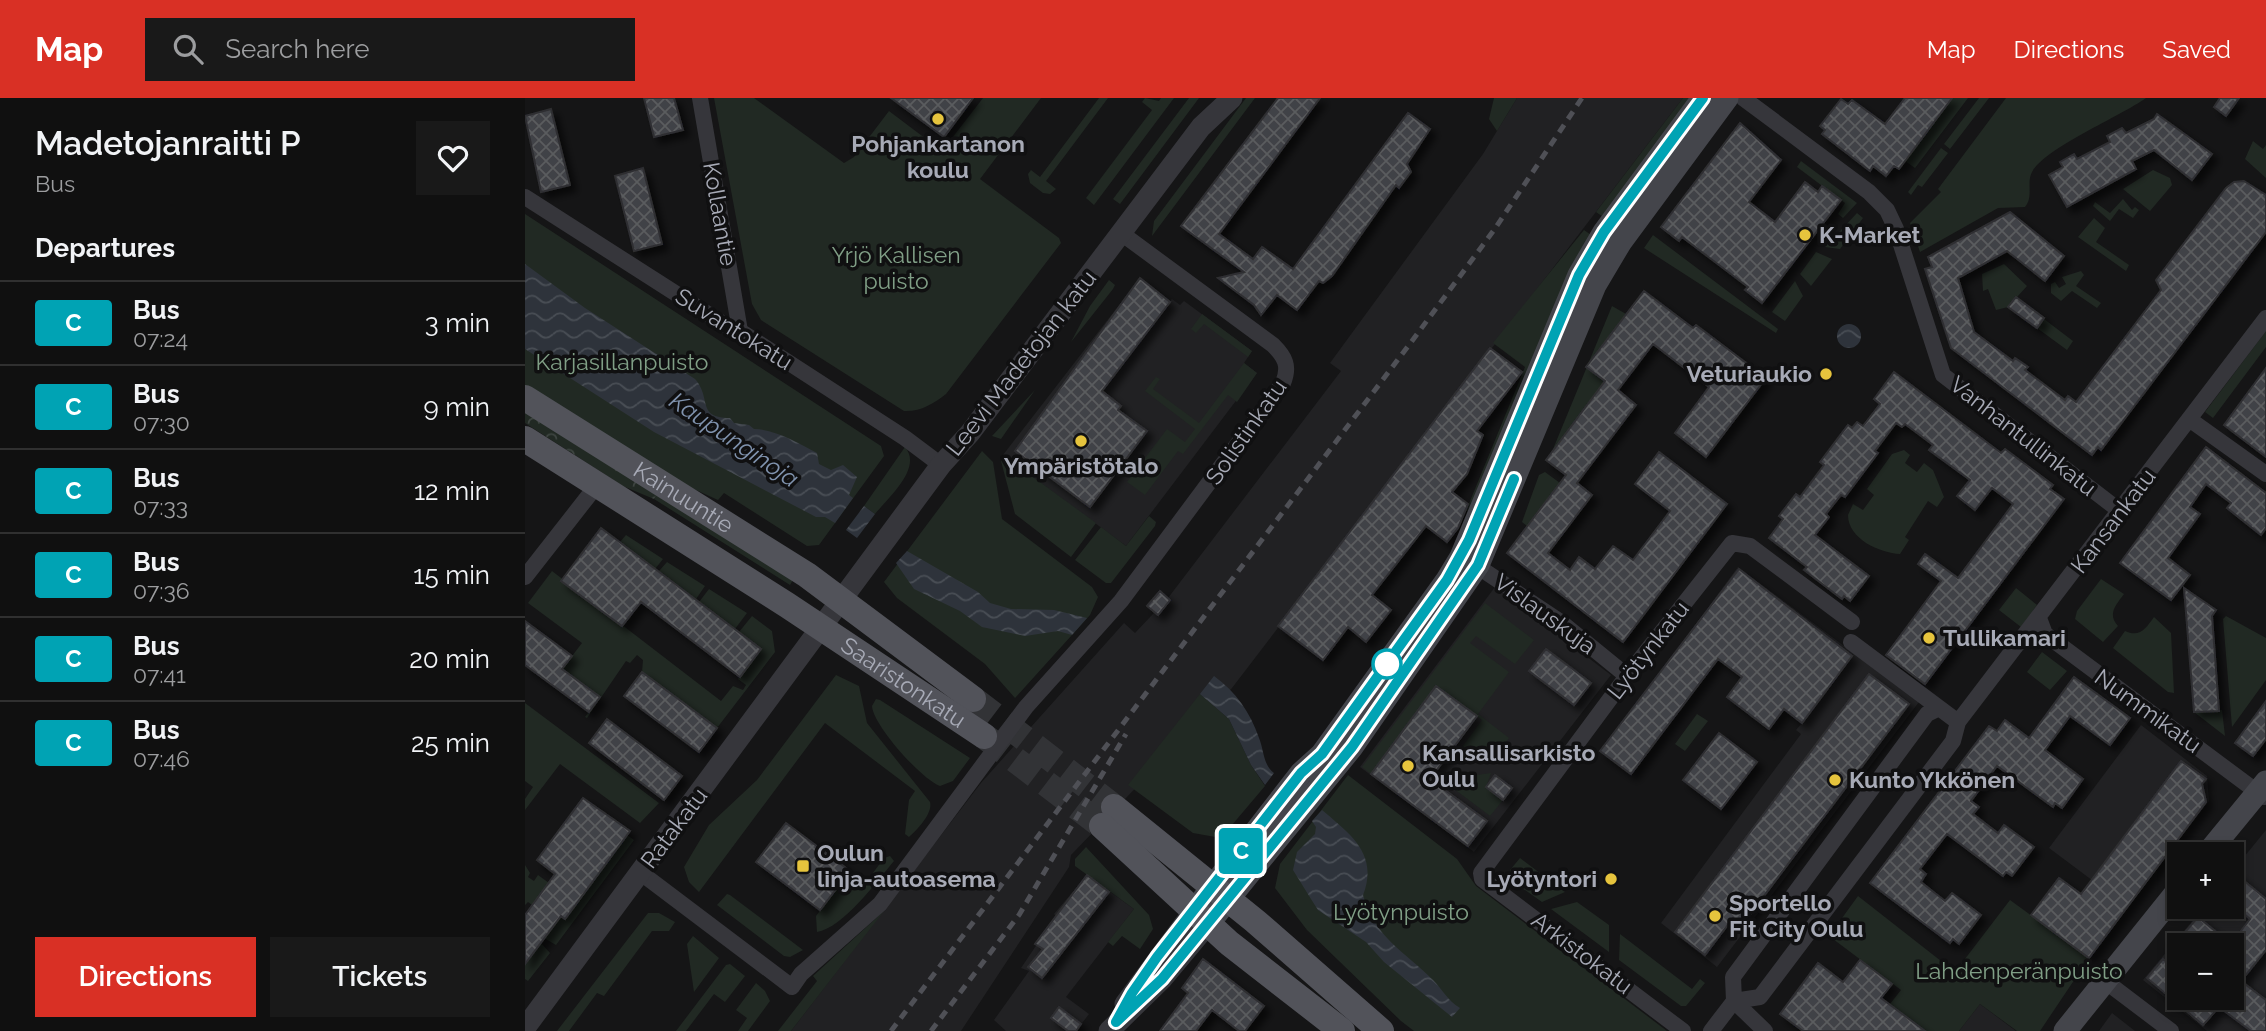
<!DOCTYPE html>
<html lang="en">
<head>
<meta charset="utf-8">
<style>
  body { margin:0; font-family:Raleway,sans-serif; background:#191919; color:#f1f3f6; height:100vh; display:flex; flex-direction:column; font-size:26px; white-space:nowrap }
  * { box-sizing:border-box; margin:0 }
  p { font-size:23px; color:#9c9d9f }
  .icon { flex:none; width:38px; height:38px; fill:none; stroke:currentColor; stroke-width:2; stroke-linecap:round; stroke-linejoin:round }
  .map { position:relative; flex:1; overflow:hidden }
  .drawer { display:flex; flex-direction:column; background:#101010; width:525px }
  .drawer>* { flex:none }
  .badge { padding:0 14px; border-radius:5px; font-size:24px; line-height:46px }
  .fabs { position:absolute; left:1642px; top:744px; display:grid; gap:14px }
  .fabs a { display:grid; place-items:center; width:77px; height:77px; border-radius:0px; background:#101010; box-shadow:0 4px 10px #0003,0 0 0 2px #303030; font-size:35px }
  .map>.badge { position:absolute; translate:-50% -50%; box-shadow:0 0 0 4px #fff }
  h2 { padding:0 35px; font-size:26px; line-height:63px }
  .round { display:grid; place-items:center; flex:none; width:74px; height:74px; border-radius:0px; background:#191919 }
  .head { display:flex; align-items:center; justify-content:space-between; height:119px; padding:0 35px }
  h1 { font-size:33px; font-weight:600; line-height:52px }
  .cta { display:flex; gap:14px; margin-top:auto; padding:14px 35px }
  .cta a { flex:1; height:80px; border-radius:0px; background:#d93025; color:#fff; font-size:28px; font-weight:600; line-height:80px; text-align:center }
  .cta a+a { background:#191919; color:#f1f3f6 }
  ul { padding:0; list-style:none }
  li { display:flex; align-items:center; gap:21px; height:84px; padding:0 35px; border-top:2px solid #303030 }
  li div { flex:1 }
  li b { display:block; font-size:26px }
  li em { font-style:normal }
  li .badge { min-width:77px; font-weight:700; text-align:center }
  header { display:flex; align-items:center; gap:42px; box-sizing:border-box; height:98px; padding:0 35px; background:#d93025; color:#fff }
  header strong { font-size:33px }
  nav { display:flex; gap:38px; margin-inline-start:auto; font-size:24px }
  .search { width:490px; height:63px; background:#191919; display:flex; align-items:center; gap:18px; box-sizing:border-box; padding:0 24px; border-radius:0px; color:#9c9d9f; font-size:26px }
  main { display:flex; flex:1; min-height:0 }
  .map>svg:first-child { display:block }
  .built { fill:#212123; fill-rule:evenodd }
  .green { fill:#212923 }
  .forest { fill:url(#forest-crowns) }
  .water { fill:url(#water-waves) }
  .building { fill:url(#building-cross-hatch); stroke:#2f2f32; stroke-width:2; filter:url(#shadow) }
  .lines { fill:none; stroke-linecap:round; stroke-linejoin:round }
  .primary-tunnel { stroke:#323336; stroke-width:26; stroke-dasharray:26 13; stroke-linecap:butt }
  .minor { stroke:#36363b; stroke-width:16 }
  .tertiary { stroke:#36363b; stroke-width:21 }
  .secondary { stroke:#44454b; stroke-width:23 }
  .primary { stroke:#52535a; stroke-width:26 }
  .rail { stroke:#4f5056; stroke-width:5; stroke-dasharray:9 7; stroke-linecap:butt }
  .line-casing { stroke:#fff; stroke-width:16 }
  .line { stroke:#00a3b4; stroke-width:10 }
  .poi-dot { fill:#e6c43d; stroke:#101011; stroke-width:2.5 }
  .stop-dot { fill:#fff; stroke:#00a3b4; stroke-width:3.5 }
  .labels { text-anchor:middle; stroke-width:7; stroke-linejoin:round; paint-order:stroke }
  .poi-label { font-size:23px; font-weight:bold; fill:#a7aab6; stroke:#101011; text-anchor:start }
  .street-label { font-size:23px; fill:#a7aab6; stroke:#101011 }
  .park-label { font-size:23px; fill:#809f86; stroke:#101011 }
  .water-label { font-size:24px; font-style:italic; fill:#8093ae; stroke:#101011 }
</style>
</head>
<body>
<header>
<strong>Map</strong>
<div class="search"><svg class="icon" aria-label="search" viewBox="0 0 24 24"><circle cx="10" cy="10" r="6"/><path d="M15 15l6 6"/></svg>Search here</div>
<nav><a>Map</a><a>Directions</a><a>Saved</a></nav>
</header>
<main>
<section class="drawer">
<div class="head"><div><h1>Madetojanraitti P</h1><p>Bus</p></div><a class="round"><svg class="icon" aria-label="heart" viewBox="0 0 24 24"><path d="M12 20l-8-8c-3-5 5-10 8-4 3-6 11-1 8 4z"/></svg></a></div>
<h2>Departures</h2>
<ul>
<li><span class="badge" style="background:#00a3b4;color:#fff">C</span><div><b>Bus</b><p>07:24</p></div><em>3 min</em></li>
<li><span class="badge" style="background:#00a3b4;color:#fff">C</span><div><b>Bus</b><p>07:30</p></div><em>9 min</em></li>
<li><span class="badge" style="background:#00a3b4;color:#fff">C</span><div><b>Bus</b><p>07:33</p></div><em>12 min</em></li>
<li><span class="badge" style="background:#00a3b4;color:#fff">C</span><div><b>Bus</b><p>07:36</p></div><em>15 min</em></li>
<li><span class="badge" style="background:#00a3b4;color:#fff">C</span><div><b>Bus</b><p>07:41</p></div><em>20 min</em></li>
<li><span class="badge" style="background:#00a3b4;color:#fff">C</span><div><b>Bus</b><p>07:46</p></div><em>25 min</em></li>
</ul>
<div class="cta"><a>Directions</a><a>Tickets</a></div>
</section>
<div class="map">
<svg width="1741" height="933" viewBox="0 0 1741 933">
  <defs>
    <pattern id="forest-crowns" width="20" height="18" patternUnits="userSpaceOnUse" patternTransform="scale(1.75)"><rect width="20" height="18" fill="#212923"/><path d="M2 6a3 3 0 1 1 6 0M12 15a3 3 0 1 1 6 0" fill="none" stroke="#3e4541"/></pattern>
    <pattern id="water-waves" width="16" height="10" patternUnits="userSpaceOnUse" patternTransform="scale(1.75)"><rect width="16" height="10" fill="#2e333b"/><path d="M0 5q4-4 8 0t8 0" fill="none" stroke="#494e55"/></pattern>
    <pattern id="building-cross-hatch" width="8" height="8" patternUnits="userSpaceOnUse" patternTransform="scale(1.75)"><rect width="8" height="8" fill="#414246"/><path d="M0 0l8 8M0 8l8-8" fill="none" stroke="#5a5b5e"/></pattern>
    <filter id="shadow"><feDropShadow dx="6" dy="6" stdDeviation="3.5" flood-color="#0009"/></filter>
  </defs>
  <rect width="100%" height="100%" fill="#151516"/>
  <path class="built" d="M992,0H1158L707,590L546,757L544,769L436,933H266L456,685L599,525L610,535L643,500L816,273L805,265L958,56Z
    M615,180L645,203L647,201L655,207L659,203L727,253L719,265L732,275L601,448L478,357Z
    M1213,469L1394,604L1192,869L1136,825L1276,636L1271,632L1277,625L1162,538Z
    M970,489L1086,577L949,754L835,669Z
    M1616,627L1682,678L1684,703L1603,809L1524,750Z
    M1741,732V933H1682L1618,882L1679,809L1706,808V775ZM1654,847H1706V900H1654Z
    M562,777L609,811L541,899L564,916L551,933H481L469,922L504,873L496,870L531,818L529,816Z
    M1455,906L1491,933H1434Z
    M1587,915L1610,933H1574Z"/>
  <path class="green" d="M189,0H229L319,65L329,59L364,13L417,53L458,0H516L455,81L534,140L536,145L421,296C408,306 395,314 379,313L236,222L227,206Z
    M574,0H583L521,83L531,91L525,96L518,95L505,85L503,76L506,72L515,79Z
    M620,0L634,3L636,0H649L569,107L561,100L627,12L617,4Z
    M664,0H674L595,106L588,101Z
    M721,0H730L627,138L629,123Z
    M969,0H992L972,33L964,21Z
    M1158,0H1172L1081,121L1071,114Z
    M1427,0H1443L1390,70L1380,63Z
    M1454,0H1464L1425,51L1419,46Z
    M1481,0H1621C1596,18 1520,50 1507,74C1501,85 1509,98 1500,109L1473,110L1395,154L1385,125L1416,94L1413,91Z
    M1728,43L1738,51L1741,47V80L1720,61Z
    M1416,50L1423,55L1397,89L1393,87L1386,97L1383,94Z
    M1276,63L1332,105L1318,120L1313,116L1320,105L1272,69Z
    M1628,72L1645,80L1647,87L1625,113L1598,91Z
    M1598,101L1607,112L1610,109L1614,112L1608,120L1594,111L1585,123L1568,108L1570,104L1585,115Z
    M1332,115L1338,120L1315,151L1300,149Z
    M0,116L356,348L359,358L294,447L282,448L199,395L193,402L160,387L0,288Z
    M1569,120L1580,130L1571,144L1604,167L1601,173L1553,139Z
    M1059,132L1069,139L948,415L941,413L1000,269L968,245Z
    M1128,137L1253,231L1251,235L1119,150Z
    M1291,154L1307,161L1286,188L1275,176Z
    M1479,166L1502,188L1483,209L1471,212L1463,191L1458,193L1457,176Z
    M1556,173L1559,177L1551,188L1576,205L1572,210L1547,193L1536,203L1526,195V186L1530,184L1534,190L1541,186L1537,179Z
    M584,182L590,187L588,191L546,244L565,208Z
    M1270,183L1278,198L1260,223L1247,214Z
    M1087,208L1101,216L1062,269L1080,283L1026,356Z
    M677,216L727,253L723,259L679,226L671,235L666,231Z
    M1519,221L1548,243L1542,252L1512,230Z
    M1741,233V249L1688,320L1680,314Z
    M719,265L732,275L712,304L703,297L658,356L653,353L620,397L602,384L642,331L660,344L670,331L620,293L631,279L635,281L628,291L674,325Z
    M510,292L476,341L467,338Z
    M380,349C398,370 363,400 350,416L339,408Z
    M1379,352L1385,357L1380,365L1392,374L1399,365L1408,372L1419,399L1412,409L1403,403L1380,439L1384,442L1375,456C1355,455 1323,441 1323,417L1328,406L1338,412L1349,397L1342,391L1367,356Z
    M457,353L468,364L477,421L567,489L573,499L565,517L490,600L460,566L372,500L359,484Z
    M478,357L571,425L546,459L490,416L476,363Z
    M1020,374L1035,385L1002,428L997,424L1014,377Z
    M133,395L269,480L265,487L129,401Z
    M624,418L631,424L630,428L586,485H581L550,462L576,429L601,448Z
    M101,437L138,461L130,471L95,444Z
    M142,464L180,488L171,501L134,473Z
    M27,473L196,603L208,588L218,592L221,587L213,581L236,551L214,534L227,518L247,533L250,554L192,630L117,574L118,562L112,557L105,565L101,563L62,620L60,619L75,599L37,571L57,545L3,505Z
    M1576,481L1599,496C1591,507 1582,516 1593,528L1578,544L1550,521L1552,513Z
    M1491,490L1512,507L1496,529L1474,512Z
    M184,491L222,515L210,531L174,504Z
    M960,505L1009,542L990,566L951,538L945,545L984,574L953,616L984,640L967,663L943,665L932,656L957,622L911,588L846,676L837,669Z
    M1701,518L1741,540V582L1707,629L1698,521Z
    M1629,519L1646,535L1649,595L1643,594L1588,550L1600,533C1615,540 1621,530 1629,519Z
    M1517,554L1542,573L1525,592L1502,574Z
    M311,577L334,588L342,625L405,704C408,715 393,731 384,739L380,736L384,702L390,693L300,625L174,794L164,784L159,769L184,727L232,682Z
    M675,596L704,621L726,667L740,688L696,740L668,735L603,687Z
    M355,602L445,660L428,683L415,688C396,681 348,627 347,608L351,601Z
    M0,605L134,705L115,725L35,666L0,712V701L8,689L0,683Z
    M1697,612L1700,638L1669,614Z
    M1172,616L1183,623L1160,653L1150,646Z
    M966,675L961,689L978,702L965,718L917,682Z
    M823,677L932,761L951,788L1142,933H889L876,923L782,832L750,790L755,766Z
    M102,737L109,742L31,847L19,840L36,818L40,821Z
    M561,749L624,817L628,831L615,851L597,838L588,848L583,844L609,811L550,768V761Z
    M365,758L369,763C352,783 318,830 292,834L291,818L325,773L342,783L359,760Z
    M995,760L1040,794L1017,804L986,782L985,772Z
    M0,767L5,775L3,779L9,783L13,777L24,785L7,807L3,804L0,807Z
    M202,796L205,797L278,852L265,859L259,858L192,807Z
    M1333,798L1430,874L1485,802L1564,860L1515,933H1492L1455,906L1434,933H1395L1396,930L1365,906L1376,892L1304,838Z
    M1052,804L1084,827V854L1026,811Z
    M359,813L266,933H253L292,883L288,878Z
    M123,815H134L150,824L144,833H127L79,898L72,895L44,933H32Z
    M1095,836L1167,891L1175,881L1180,885L1161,908H1156L1094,862Z
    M168,838L194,860L169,894L162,846Z
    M16,845L25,855L3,883L0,881V866Z
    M205,866L220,878L200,904L189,896L161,933H151L201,867Z
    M231,885L240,893L245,903L223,933H213L222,920L211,912Z"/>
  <path class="forest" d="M0,310L133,395L129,401L98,388L0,325Z"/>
  <path class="water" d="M0,166L60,210L170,281C187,300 171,320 205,320L209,325L224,327L229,331C249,331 274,345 292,355L294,366L306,372L318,367L332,379L324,397L328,400L310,425L300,419H291L129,334L0,251Z
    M1312 238a12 12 0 1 1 24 0a12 12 0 1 1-24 0Z
    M339,408L350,416L332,440L321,432Z
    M382,453L453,494L465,505L486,511L529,512L562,520L547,537L533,533L500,538L457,529L435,513L389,491L371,465Z
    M689,578C711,594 725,614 734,640C739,652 738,667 749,675L740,687L726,667L704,621L675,596Z
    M797,712C825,736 854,756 838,797C850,840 879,853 908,882C918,892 922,902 935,910L927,919L859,864L841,844L793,812L786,801L768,772L772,754L790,736L791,729L787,723Z"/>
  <path class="building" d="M119,0H149L158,32L129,39Z
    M366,0H448L419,39Z
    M753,0H795L694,136L728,161L737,149L768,171L883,15L905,31L882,66L886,74L874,90L871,87L807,178L798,185L794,183L772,212L752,197L736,217L729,207L693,180L719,174L656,128Z
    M1380,0H1427L1374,71L1369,68L1361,78L1348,68L1345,73L1297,36L1300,32L1295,28L1316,1L1323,6L1327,2L1360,26Z
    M1695,0H1714L1701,18L1689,9Z
    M26,11L45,87L16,94L0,18Z
    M1632,16L1687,56L1667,82L1629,52L1607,63L1611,71L1542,109L1524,77L1538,69L1535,64L1549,56L1552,61L1585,44L1582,38L1597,30L1601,35L1629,21Z
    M1215,25L1256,62L1224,104L1250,124L1280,84L1293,94L1297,88L1316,102L1237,205L1220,192L1223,189L1157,139L1154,143L1136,129Z
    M118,70L137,146L109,153L90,78Z
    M1719,83L1741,97V134L1576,352L1573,349L1567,357L1426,250L1400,171L1407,169L1403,159L1485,114L1539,158L1520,183L1482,153L1433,180L1449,234L1488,263L1490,260L1503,269L1500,272L1540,302L1543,298L1551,304L1636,192L1631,182L1701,90L1709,84Z
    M615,180L645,204L577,293L596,308L593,312L622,333L565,409L490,353Z
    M1119,193L1168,230L1171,227L1241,280L1181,359L1150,335L1184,289L1158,269L1128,246L1093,292L1111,307L1052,385L1067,397L1023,455L1045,472L1054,459L1070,471L1088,448L1108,462L1145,413L1110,386L1134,354L1202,406L1098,544L982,455L1041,377L1021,362L1080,283L1061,269Z
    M1491,199L1519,220L1512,230L1483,209Z
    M965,250L997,274L952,333L958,337L942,376L927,394L943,406L933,430L922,444L901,428L847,497L866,512L841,544L823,529L798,562L753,528Z
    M1741,270V359L1699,327Z
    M1369,274L1476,355L1480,351L1528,387L1525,391L1539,401L1400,586L1361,557L1416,483L1393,466L1400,456L1433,480L1488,406L1467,390L1450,412L1432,398L1445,382L1404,352L1408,347L1380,326L1377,329L1371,325L1350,353L1353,355L1320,399L1316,397L1301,416L1304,419L1290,437L1344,478L1325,503L1319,498L1317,501L1279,472L1282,469L1244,440L1258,421L1254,418L1271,396L1275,399L1299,367L1295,364L1323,327L1327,330L1332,324L1338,328L1355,306L1349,301Z
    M1681,349L1741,395V430L1736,437L1702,410L1706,405L1681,386L1665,409L1675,416L1643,460L1665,477L1646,502L1595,465Z
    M76,430L236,551L215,579L116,504L97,528L36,483Z
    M1214,471L1327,558L1277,625L1259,611L1244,631L1202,599L1217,579L1193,561L1106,676L1075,653Z
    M1659,490L1691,512L1687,518L1694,613L1669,614Z
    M635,493L645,502L633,517L622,508Z
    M0,523L47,558L37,571L75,599L64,614L0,567Z
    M1021,551L1066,585L1049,607L1004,573Z
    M117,574L192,630L174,654L99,598Z
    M1344,576L1384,606L1217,827L1208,820L1180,857L1150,834Z
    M1549,579L1605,620L1585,647L1545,618L1520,652L1558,681L1537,710L1530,705L1528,709L1472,668L1446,703L1454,709L1448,716L1473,735L1479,727L1509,749L1487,778L1481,774L1478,778L1422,736L1395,771L1401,776L1396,784L1420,803L1427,795L1456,817L1434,846L1428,841L1425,845L1345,785L1464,628L1472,633L1480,622L1504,640Z
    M911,588L952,618L905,681L962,723L943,748L846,676Z
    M1741,603V641L1728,658L1710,645Z
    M82,621L157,678L139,702L64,645Z
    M1194,635L1232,664L1196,711L1158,682Z
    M1656,663L1681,681L1677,686L1681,704L1564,860L1506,817L1534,780L1556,796Z
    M970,677L987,690L978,702L961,689Z
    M58,700L105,733L40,821L36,818L0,866V817L30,776L12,762Z
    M261,725L325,773L295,812L231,764Z
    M1706,772L1741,801V852L1716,883L1741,902V933H1726L1694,909L1678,927L1622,880L1638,861L1654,874V900H1706V847H1664L1655,840L1673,819L1706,846L1725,821L1706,805Z
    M562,777L584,794L517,880L503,869L518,851L510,846Z
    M678,861L739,908L720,933H714L687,912L671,933H635L663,895L657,890Z
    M1335,862L1367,886L1356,900L1400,933H1278L1255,916L1293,865L1318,884Z
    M534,909L556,926L551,933H543L526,920Z"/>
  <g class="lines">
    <path class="primary-tunnel" d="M448,601L589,709
      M459,638L577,728"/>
    <path class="minor" d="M175,0L215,233
      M1218,0L1344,94L1362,112L1371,131L1418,277L1595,413
      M0,99L200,227L215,233L380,340L416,367
      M1664,321L1741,376
      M946,464L1037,525L1102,578
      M0,479L72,387
      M1514,520L1520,536L1739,699
      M1326,544L1433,624
      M116,775L267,889L276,876L355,806L501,609L596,503L758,285C765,268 760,259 748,247L596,135
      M1580,883L1646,933
      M1209,903L1235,899L1428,643L1433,624L1741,220
      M1209,903L1240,933
      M1158,933L957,781L956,775L1102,578L1207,445L1225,448L1327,524
      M1186,933L1209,903L1208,879L1402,616L1414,610"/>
    <path class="tertiary" d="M600,906L669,813
      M0,930L416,367L445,335L676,29L707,0
      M584,933L637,881L683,826"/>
    <path class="secondary" d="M1682,756L1741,684
      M669,813L776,675L797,656L922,482L936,459L1054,177L1079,134L1178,0
      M683,826L827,649L953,467L1070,187L1095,145L1202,0
      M1540,933L1654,791"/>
    <g class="primary">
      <path id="s1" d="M0,300L282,477L448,601"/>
      <path id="s2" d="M0,341L262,507L459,638"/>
      <path d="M589,709L730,823L856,933"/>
      <path d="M577,728L704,845L817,933"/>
    </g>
    <path class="rail" d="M366,933L887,243L969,132L1057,0
      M406,933L494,817L601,636"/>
  </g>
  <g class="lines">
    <g class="line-casing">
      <path id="line" d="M989,381L953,467L827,649L637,881L591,924L607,895L632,859L776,675L797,656L922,482L944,442L1054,177L1079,134L1178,0"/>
    </g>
    <use href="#line" class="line"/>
  </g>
  <g class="poi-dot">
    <circle cx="413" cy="21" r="7"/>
    <circle cx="1280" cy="137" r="7"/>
    <circle cx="1301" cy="276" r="7"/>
    <circle cx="556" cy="343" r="7"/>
    <circle cx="1404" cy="540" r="7"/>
    <circle cx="883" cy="668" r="7"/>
    <circle cx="1310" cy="682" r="7"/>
    <rect x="271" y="761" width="14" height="14" rx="3.5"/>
    <circle cx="1086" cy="781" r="7"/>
    <circle cx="1190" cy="818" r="7"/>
  </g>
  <circle class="stop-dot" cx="862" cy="566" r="14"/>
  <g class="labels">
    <g class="poi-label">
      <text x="413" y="54" text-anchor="middle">Pohjankartanon<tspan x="413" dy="26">koulu</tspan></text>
      <text x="1294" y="145">K-Market</text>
      <text x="1287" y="284" text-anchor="end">Veturiaukio</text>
      <text x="556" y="376" text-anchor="middle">Ympäristötalo</text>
      <text x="1418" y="548">Tullikamari</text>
      <text x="897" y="663">Kansallisarkisto<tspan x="897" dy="26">Oulu</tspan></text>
      <text x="1324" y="690">Kunto Ykkönen</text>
      <text x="292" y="763">Oulun<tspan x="292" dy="26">linja-autoasema</tspan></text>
      <text x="1072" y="789" text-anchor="end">Lyötyntori</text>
      <text x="1204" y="813">Sportello<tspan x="1204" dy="26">Fit City Oulu</tspan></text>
    </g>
    <g class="street-label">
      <text transform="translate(195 116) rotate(80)" y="8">Kollaantie</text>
      <text transform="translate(209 231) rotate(32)" y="8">Suvantokatu</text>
      <text transform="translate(496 265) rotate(-52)" y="8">Leevi Madetojan katu</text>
      <text transform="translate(721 334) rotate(-55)" y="8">Solistinkatu</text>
      <text transform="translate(1498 338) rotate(38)" y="8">Vanhantullinkatu</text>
      <text dy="8" stroke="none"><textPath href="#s1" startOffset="187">Kainuuntie</textPath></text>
      <text transform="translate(1588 423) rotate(-53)" y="8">Kansankatu</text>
      <text transform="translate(1020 516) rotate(36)" y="8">Vislauskuja</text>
      <text transform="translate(1123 552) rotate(-52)" y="8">Lyötynkatu</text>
      <text dy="8" stroke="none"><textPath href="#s2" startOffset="450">Saaristonkatu</textPath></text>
      <text transform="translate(1623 613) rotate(36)" y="8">Nummikatu</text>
      <text transform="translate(149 730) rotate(-53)" y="8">Ratakatu</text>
      <text transform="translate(1057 855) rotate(37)" y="8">Arkistokatu</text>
    </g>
    <g class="park-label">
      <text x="371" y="165">Yrjö Kallisen<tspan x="371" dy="26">puisto</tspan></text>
      <text x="97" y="272">Karjasillanpuisto</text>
      <text x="876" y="822">Lyötynpuisto</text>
      <text x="1494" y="881">Lahdenperänpuisto</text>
    </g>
    <g class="water-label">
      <text transform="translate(209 342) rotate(34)" y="8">Kaupunginoja</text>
    </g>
  </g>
</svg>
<div class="fabs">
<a>+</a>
<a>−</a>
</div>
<b class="badge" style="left:716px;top:753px;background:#00a3b4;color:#fff">C</b>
</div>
</main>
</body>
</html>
